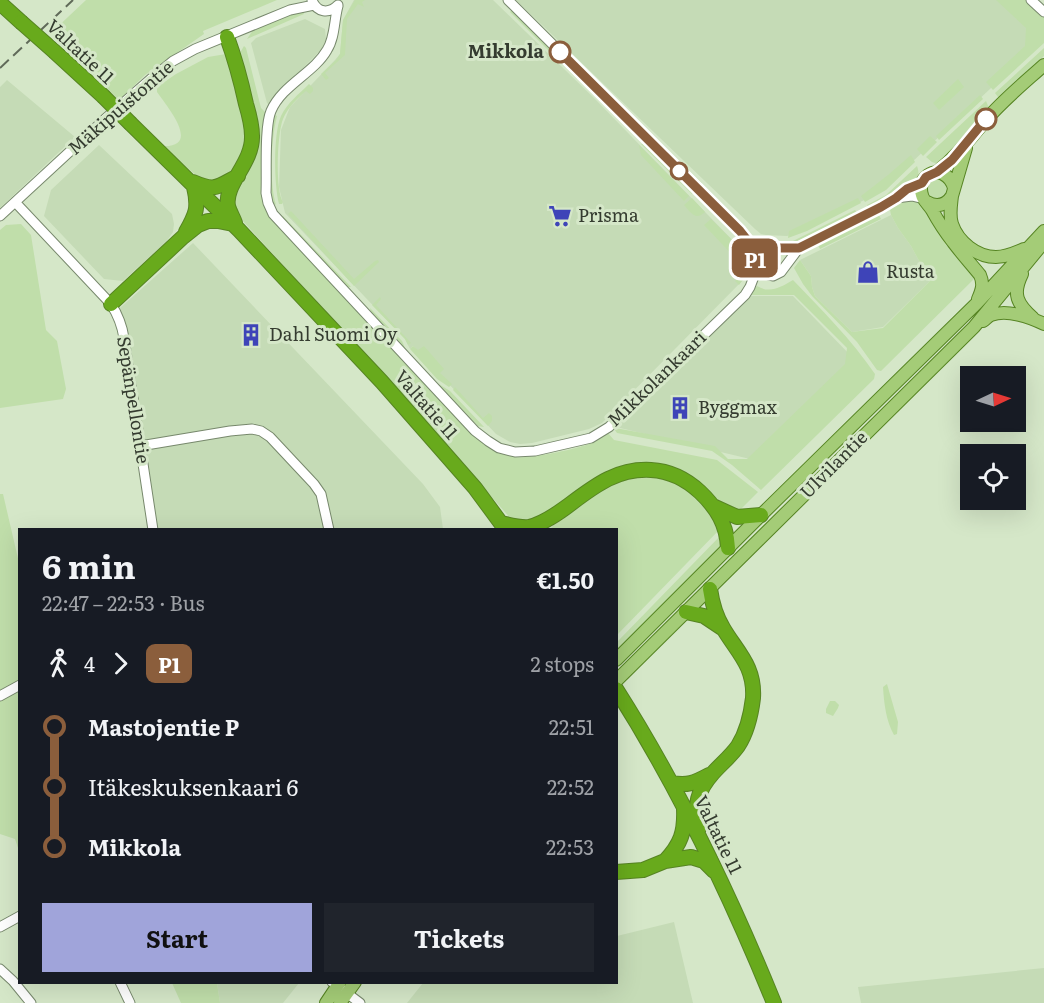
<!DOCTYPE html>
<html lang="en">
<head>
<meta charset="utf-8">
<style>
  body { margin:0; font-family:Literata,serif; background:#20242c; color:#f1f3f6; height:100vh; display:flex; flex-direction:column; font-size:22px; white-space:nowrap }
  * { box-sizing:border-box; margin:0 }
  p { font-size:20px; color:#9ea1a6 }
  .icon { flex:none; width:33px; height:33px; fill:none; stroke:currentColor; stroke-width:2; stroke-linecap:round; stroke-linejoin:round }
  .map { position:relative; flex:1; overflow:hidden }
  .sheet { position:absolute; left:18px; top:528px; width:600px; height:456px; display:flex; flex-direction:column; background:#171b24; border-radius:0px; box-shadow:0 6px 24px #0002 }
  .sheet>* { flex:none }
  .badge { padding:0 12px; border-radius:9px; font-size:21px; line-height:39px }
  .needle { width:39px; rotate:86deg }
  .fabs { position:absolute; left:960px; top:366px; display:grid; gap:12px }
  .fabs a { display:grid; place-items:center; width:66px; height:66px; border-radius:0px; background:#171b24; box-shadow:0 6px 24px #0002; font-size:30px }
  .map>.badge { position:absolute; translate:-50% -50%; box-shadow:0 0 0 3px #fff }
  .legs { display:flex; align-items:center; gap:9px; height:66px; padding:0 24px; font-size:20px }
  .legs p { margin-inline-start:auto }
  .overview { display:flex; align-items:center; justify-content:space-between; height:102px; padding:0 24px }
  h1 { font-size:33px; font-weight:700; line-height:45px }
  .cta { display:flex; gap:12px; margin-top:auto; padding:12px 24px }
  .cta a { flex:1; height:69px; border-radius:0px; background:#a0a4da; color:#111; font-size:24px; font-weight:700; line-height:69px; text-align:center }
  .cta a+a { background:#20242c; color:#f1f3f6 }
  ul { padding:0 24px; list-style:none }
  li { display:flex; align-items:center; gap:21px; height:60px; font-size:22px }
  li i { display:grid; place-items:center; width:9px; height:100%; margin:0 8px; background:currentColor }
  li i::after { content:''; width:15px; height:15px; margin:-8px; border:4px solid; border-radius:50%; background:#171b24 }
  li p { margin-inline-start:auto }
  li:first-child i { background:linear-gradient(#0000 50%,currentColor 0) }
  li:last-child i { background:linear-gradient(currentColor 50%,#0000 0) }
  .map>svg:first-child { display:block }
  .built { fill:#c5dbb6 }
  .green { fill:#c0deaa }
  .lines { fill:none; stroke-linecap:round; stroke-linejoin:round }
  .minor-casing { stroke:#77886c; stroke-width:11 }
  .major-casing { stroke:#568423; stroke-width:14 }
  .highway-casing { stroke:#568423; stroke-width:16 }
  .minor { stroke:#fff; stroke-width:9 }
  .major { stroke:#a4cc77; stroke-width:12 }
  .highway { stroke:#68aa1c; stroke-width:14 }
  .rail { stroke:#606a59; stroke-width:2; stroke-dasharray:12 6; stroke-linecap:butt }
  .highway-bridge-casing { stroke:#568423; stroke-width:16; stroke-linecap:butt }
  .highway-bridge { stroke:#68aa1c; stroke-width:14 }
  .line-1-casing { stroke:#fff; stroke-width:14 }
  .line-1 { stroke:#8b5e3c; stroke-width:9 }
  .stop-1-dot { fill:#fff; stroke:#8b5e3c; stroke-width:3 }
  .labels { text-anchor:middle; stroke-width:6; stroke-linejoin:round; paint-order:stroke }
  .street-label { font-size:18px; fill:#353c30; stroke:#d5e7c8 }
  .stop-label { font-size:18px; font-weight:bold; fill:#353c30; stroke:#d5e7c8; text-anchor:end }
  .poi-label { font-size:18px; fill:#353c30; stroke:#d5e7c8; text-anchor:start }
</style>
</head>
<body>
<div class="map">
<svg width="1044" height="1003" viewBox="0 0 1044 1003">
  <rect width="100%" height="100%" fill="#d5e7c8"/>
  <path class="built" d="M354,0H493L595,99L744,252L746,277L602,423L589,429L532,443L520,444L510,442L496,434L413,346L410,349L405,339L285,213L279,187L281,130L290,107L335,60L340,54L343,20Z
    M516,0H1013L1037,45L879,193L793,234L787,236L766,235L761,234L755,229Z
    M305,19L325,29L326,39L321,50L281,90L271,106L267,103L251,43L256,38Z
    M7,80L75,137L0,208V87Z
    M99,145L172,214L174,224L173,232L166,242L123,281L104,279L44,216L51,190Z
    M891,215L898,228L911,246L930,281L883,327L852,332L815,296L812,287L811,276L800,260Z
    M193,243L423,484L440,507L443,529H148L117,325L112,315Z
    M749,296H793L853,358L750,459L616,427L645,397Z
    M674,922L693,1003H407L423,983L616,982L617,936Z
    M1044,968V1003H861L858,987Z
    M217,983H299L283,1003H220Z"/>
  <path class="green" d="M86,0H277L203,31L204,34L145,75L119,100L51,33Z
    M355,0H365L362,2L364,7L358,4L347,19L345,55L325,73L329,78L326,80L321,74L336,60L340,54L343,20Z
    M996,0H1026L1044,17V43L993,90L986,82L1025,46L1026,28Z
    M303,9L304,14L247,39L255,27Z
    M512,10L579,76L577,79L510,12Z
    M244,46L246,48L261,108L265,112L264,124V203L478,438C489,447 500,454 515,457C530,459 577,449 592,443C598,441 603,436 608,433L614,440L717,460L758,492L737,513L662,465L640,463L616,467L591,482L539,519L527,523L512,520L386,378L241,219L232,201L252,159L242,68L241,51Z
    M1044,48V56L1002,97H998L995,93Z
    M226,54L238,83L249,142L237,168L221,181L214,184L197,176L162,146C203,148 166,105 157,92V87L176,74L208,57Z
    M958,79L964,87L939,110L933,103Z
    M309,84L313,88V91L310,94L306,91C297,99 288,107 283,119C277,134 275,190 283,202L282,204H279C274,185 273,134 281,116C287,103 299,94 309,84Z
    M980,95L983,99L939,140L936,136Z
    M986,101L989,108L970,128L967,137L938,164L932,162L926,157Z
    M275,115L277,116C271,140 269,182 276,205L273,203C267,175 269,143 275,115Z
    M653,135L702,183L699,185L654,140Z
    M930,136L937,142L923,156L917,149Z
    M647,143L695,191L692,194L641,144Z
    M639,145L689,196L684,201L641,155Z
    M911,155L915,162L886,190L865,202L861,196L888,175Z
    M917,166C918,169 919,172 918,175C916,185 881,201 872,207H868L867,205L886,195Z
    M926 189a11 11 0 1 1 22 0a11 11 0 1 1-22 0Z
    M692,198L705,212C696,221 691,213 684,205Z
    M858,198L861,203L807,231L788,238L789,231Z
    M919,200L976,277L881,371L877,370L857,342L812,296L803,284L794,268L800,260L811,276L812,287L815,296L852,332L883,328L930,281L911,246L898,228L891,215L890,210L893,206L901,201Z
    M855,210L858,214L826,227L792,244L793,241Z
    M291,211L354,279L375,261L378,260L379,262L354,286L288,214Z
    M878,213L881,219L820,249L817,243Z
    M283,216L351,287H346L282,221Z
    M711,219L744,252L747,274L739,285L735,281L741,274L737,269L739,267V262L704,225Z
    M21,224L31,235L46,330L57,341L66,389L63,399L0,408V230L6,225Z
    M761 262a10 10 0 1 1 20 0a10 10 0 1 1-20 0Z
    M793,280C822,310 851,339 875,374L874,379L761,490L732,465L712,451L617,433L614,429L615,428L715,446L728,459H747L845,364L847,348L794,295H749L757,286C770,294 781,287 793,280Z
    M380,297L381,299L376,305L411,343L408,345L405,339L372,305Z
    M370,308L402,341L406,350L371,314Z
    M684,345L685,346L638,393L637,392Z
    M413,346L418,350L424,346L444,369L440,373L452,384L449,387L437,379L410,349Z
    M437,383L450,391L484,427L478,426Z
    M455,387L483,418L489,413L492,416V421L488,426L453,390Z
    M656,475L685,486L706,508L721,528L617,635L616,530H550L554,524L590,496L626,477Z
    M0,494H3L20,567L18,610L19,851L15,839L0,834Z
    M722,534L721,546L617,652V642Z
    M887,684L898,722L897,734L894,735C886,721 884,703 883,687Z
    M830,701H835L839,705L838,708L833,716L826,713V709Z
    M172,983H217L220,1003H181Z"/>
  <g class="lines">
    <g class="minor-casing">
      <path id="minor" d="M312,0C317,13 329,14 338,5
        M508,0L740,231C743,235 746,239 749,243C756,256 755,274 773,276L781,272L799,248
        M1031,0L1044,12
        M338,6C334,20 335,38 327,50C314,73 282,85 271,111C264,127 267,173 266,193L268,203L273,214L475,431L488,441L499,448L515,452L535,451L591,438L609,427L745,295L750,287L758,266
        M896,198L912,196L924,199
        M15,202L111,304C118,315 122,325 124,338L153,530
        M0,216L105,119L152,78L173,61L195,49L290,10L314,5
        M757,261C763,238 788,254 804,245C830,232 857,220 882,206C896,198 907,189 922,183
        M140,446L230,431L252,429L261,431L270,437L314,484L321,494L329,530
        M0,696L20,685
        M0,927L20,916
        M0,969L13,981L31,1003
        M120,982L130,1003
        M332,982L360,1003"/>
    </g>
    <g class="major-casing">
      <path id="major" d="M937,172C957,156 969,140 985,121C1003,100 1024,83 1044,65
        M954,188C951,176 937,166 926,177C921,181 920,189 922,195C923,200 929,205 932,210C938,221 945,232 953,242C962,254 971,264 980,275C984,284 982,290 978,299
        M952,196C951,205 949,215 952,224C958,242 977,257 996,257C1006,257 1015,253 1024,249
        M927,202C937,208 946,205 952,196L966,148
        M1022,274C1012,294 1017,304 1033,318
        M983,321C986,319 988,316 991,315C1007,309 1030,317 1044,324
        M616,660L761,515L977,303L1044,231
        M616,681L974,327L1044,242
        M326,1003L340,982
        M340,1003L355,982"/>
    </g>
    <g class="highway-casing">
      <path id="highway" d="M0,3L21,22
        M227,37C235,59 241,81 246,104C249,114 252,125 252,136C253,163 224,184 228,206C229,211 233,217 235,223
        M55,52L103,96
        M131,124L239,230L382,382L475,488L506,530
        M193,182C216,192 217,187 238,176
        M186,232C196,214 199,208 194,187
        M111,304L183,237L198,225L208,221H218L233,224
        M713,506L737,517L761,515
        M501,523C510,525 520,528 529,527C542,524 554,516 565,508C592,488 615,468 651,470C670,471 686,479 700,492C717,508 727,525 728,548
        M686,612L704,616L722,628
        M616,689C679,788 730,895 774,1003
        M671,783C688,786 694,783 709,775
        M699,828C694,805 697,791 713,773C721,764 731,756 738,746C747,732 751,715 753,698C755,666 737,652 723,628C715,615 712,603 710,589
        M665,861C681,844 685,832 684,809
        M616,872L643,870L665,861L691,857L704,861L714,871"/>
    </g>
    <use href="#minor" class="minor"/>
    <use href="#major" class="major"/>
    <use href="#highway" class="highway"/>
    <path class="rail" d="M0,68L73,0"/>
    <g class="highway-bridge-casing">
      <path id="highway-bridge" d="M21,22L55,52
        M103,96L131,124"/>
    </g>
    <use href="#highway-bridge" class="highway-bridge"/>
  </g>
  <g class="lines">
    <g class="line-1-casing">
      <path id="line-1" d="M560,52L740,231L748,241L757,261L758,255L762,250L767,248H799L881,207L896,198L907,189L922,183L926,177L937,172L952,160L986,119"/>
    </g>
    <use href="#line-1" class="line-1"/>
  </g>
  <defs>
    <g id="supermarket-bare" transform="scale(1.8)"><path d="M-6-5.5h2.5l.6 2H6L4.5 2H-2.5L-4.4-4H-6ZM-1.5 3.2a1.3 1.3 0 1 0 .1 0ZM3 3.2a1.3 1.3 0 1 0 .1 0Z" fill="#3e44b8" stroke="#d5e7c8" stroke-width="2.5" paint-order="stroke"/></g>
    <g id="shop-bare" transform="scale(1.8)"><path d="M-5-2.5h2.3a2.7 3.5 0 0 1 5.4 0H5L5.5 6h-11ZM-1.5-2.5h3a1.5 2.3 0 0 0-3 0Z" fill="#3e44b8" stroke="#d5e7c8" stroke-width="2.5" paint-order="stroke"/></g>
    <g id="building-bare" transform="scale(1.8)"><path d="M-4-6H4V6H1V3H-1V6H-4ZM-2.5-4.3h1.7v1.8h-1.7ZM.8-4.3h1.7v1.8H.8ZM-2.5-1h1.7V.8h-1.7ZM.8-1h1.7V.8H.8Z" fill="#3e44b8" stroke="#d5e7c8" stroke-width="2.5" paint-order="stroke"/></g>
  </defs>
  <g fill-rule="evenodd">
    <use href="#supermarket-bare" x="560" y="216"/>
    <use href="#shop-bare" x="868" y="272"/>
    <use href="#building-bare" x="251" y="335"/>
    <use href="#building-bare" x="680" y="408"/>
  </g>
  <g class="stop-1-dot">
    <circle cx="560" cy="52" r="10"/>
    <circle cx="986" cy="119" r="10"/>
    <circle cx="679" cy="171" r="8"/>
  </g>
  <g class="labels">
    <g class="street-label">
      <text transform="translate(80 52) rotate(43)" y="6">Valtatie 11</text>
      <text transform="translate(121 108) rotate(-41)" y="6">Mäkipuistontie</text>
      <text transform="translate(657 379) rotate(-44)" y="6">Mikkolankaari</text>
      <text transform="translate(133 400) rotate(81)" y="6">Sepänpellontie</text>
      <text transform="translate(426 405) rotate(49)" y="6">Valtatie 11</text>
      <text transform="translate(834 465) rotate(-45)" y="6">Ulvilantie</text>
      <text transform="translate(718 835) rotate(64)" y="6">Valtatie 11</text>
    </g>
    <g class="stop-label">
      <text x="544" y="58">Mikkola</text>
    </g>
    <g class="poi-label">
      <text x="578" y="222">Prisma</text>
      <text x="886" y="278">Rusta</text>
      <text x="269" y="341">Dahl Suomi Oy</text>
      <text x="698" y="414">Byggmax</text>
    </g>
  </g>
</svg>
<div class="fabs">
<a><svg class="needle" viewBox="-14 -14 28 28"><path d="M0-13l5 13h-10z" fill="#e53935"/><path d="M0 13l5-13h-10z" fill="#9ea1a6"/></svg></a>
<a><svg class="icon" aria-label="locate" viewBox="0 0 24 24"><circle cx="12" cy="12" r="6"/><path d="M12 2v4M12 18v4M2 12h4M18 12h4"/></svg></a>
</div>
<b class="badge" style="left:755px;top:258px;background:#8b5e3c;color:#fff">P1</b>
<section class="sheet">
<div class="overview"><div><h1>6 min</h1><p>22:47 – 22:53 · Bus</p></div><b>€1.50</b></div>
<div class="legs"><svg class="icon" aria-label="walk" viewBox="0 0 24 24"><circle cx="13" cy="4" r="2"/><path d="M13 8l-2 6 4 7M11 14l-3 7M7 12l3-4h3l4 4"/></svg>4<svg class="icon" aria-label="forward" viewBox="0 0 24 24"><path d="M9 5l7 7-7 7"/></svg><b class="badge" style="background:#8b5e3c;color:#fff">P1</b><p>2 stops</p></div>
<ul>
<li><i style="color:#8b5e3c"></i><b>Mastojentie P</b><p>22:51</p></li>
<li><i style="color:#8b5e3c"></i><span>Itäkeskuksenkaari 6</span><p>22:52</p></li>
<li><i style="color:#8b5e3c"></i><b>Mikkola</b><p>22:53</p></li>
</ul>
<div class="cta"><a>Start</a><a>Tickets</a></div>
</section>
</div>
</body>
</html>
